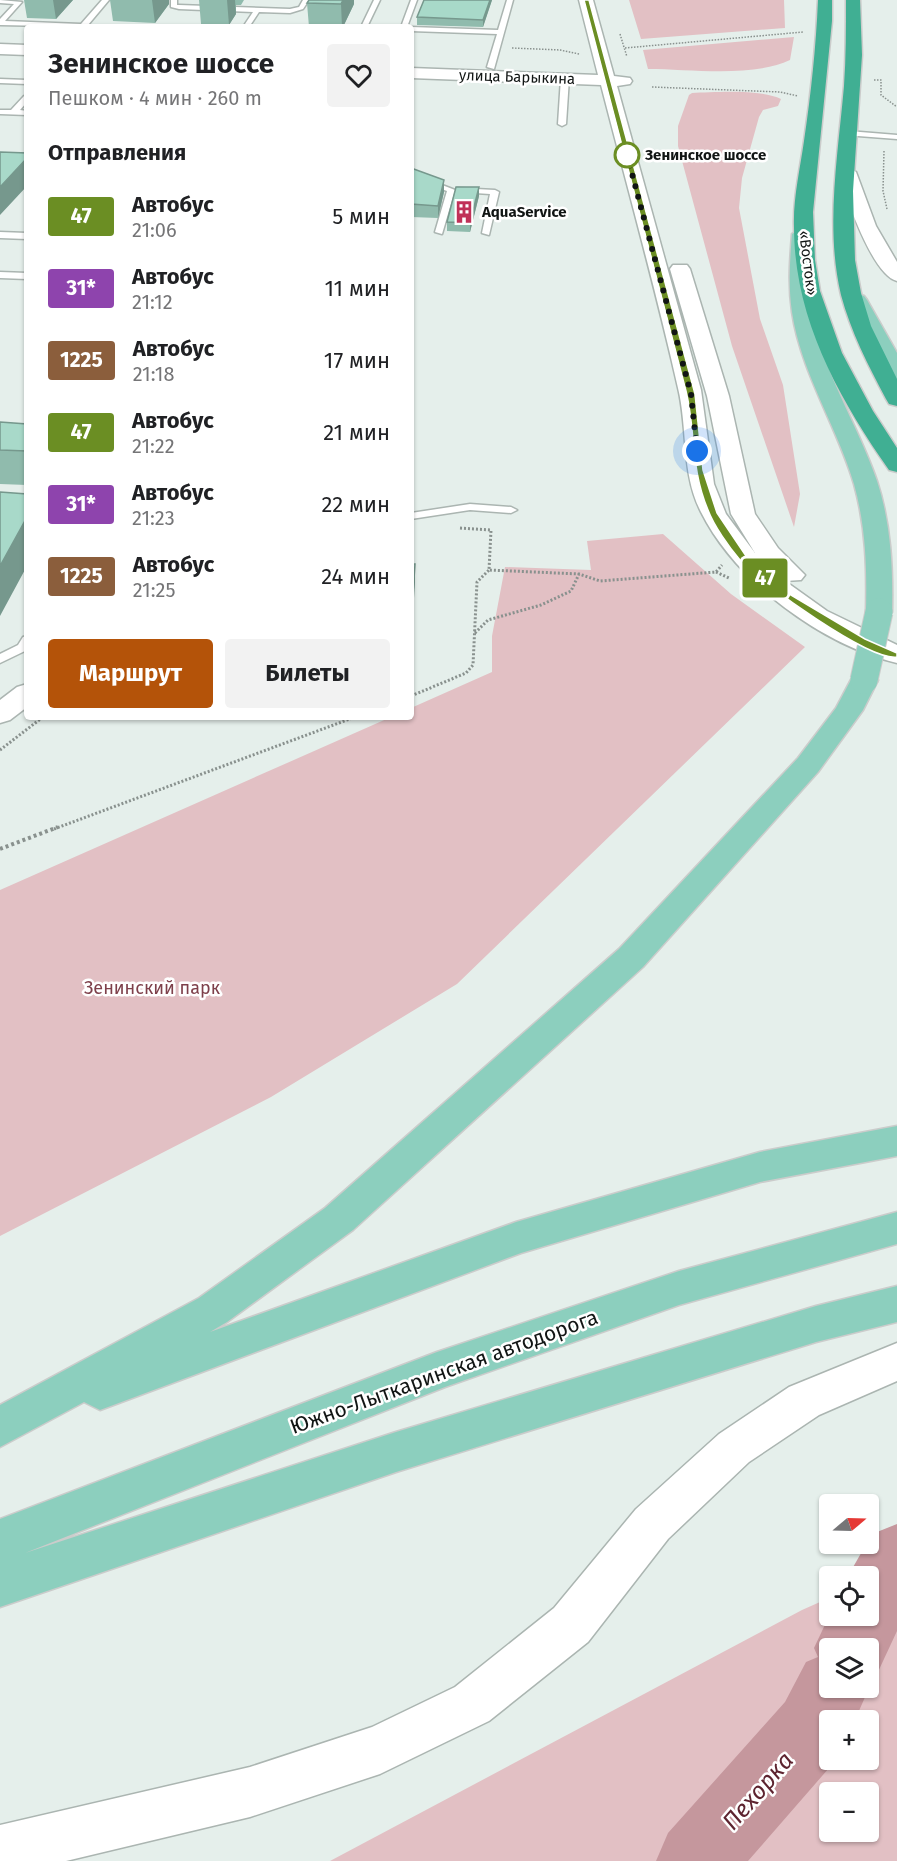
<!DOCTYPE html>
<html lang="ru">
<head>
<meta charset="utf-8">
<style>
  body { margin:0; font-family:"Fira Sans",sans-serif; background:#f2f2f2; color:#202124; height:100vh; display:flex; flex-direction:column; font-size:22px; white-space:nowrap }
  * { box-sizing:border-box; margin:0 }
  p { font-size:20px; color:#757577 }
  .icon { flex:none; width:33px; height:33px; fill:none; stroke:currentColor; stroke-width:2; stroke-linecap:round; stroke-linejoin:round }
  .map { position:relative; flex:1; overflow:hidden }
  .panel { position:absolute; left:24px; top:24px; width:390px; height:696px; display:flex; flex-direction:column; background:#fff; border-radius:6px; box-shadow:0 2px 4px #0004 }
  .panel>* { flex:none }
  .badge { padding:0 12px; border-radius:4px; font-size:21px; line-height:39px }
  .needle { width:39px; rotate:71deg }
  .controls { position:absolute; left:819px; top:1494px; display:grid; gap:12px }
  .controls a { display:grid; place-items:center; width:60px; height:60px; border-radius:6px; background:#fff; box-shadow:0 2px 4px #0004; font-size:30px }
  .you { position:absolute; width:30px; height:30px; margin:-15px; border:4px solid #fff; border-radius:50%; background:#1a73e8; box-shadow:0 0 0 9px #1a73e833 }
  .map>.badge { position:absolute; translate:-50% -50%; box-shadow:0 0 0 3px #fff }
  h2 { padding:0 24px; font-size:22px; line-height:54px }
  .round { display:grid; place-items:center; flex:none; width:63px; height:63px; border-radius:6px; background:#f2f2f2 }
  .summary { display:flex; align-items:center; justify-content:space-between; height:102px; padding:0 24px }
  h1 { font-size:28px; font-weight:700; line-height:45px }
  .primary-button { display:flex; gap:12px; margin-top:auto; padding:12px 24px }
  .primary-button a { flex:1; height:69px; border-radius:6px; background:#b45309; color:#fff; font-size:24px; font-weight:700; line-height:69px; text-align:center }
  .primary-button a+a { background:#f2f2f2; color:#202124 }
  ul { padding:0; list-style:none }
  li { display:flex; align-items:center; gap:18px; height:72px; padding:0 24px }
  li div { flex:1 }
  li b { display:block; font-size:22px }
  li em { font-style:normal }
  li .badge { min-width:66px; font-weight:700; text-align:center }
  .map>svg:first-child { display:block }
  .green { fill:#e2c0c4; fill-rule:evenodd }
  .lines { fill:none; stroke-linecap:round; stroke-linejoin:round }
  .river { fill:#c5979d; fill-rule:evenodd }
  .lane-casing { stroke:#abb5b1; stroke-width:3 }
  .secondary-casing { stroke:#abb5b1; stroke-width:3 }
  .primary-casing { stroke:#cbcccb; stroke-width:3 }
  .highway-casing { stroke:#cbcccb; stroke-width:3 }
  .path-far2 { stroke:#89918e; stroke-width:1.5; stroke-dasharray:1.5 1.5; stroke-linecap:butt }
  .path-far1 { stroke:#89918e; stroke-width:3; stroke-dasharray:2 2; stroke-linecap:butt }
  .path { stroke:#89918e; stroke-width:4; stroke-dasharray:3 3; stroke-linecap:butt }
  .lane { fill:#fff; fill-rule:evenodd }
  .secondary { fill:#fff; fill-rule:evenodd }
  .primary { fill:#8ccfbe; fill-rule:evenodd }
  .highway { fill:#40af93; fill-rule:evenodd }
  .primary-bridge-casing { stroke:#cbcccb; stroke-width:29; stroke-linecap:butt }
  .primary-bridge { stroke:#8ccfbe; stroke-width:27 }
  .wall { fill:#90bbad }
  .shaded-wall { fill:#76988d }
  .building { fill:#a8d9c9; stroke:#76988d; stroke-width:1.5 }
  .line { fill:#6b8e23; stroke:#fff; stroke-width:1.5 }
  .walk { stroke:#111514; stroke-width:6; stroke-dasharray:0 10.8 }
  .stop-dot { fill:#fff; stroke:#6b8e23; stroke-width:3 }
  .labels { text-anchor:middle; stroke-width:5; stroke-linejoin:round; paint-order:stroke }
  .far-street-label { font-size:15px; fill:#111514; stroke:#fff }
  .far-stop-label { font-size:15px; font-weight:bold; fill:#111514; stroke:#fff; text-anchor:start }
  .far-poi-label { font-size:15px; font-weight:bold; fill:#111514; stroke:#fff; text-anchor:start }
  .park-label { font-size:18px; fill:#7e404b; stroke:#fff }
  .near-street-label { font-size:21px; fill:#111514; stroke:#fff }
  .near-water-label { font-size:24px; font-style:italic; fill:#5d232f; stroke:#fff }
</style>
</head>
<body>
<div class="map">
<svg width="897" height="1861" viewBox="0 0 897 1861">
  <rect width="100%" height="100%" fill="#e5efeb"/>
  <path class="green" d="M629,0H784L785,28L641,39Z
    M794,37L790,60C752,78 690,69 648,69L643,50Z
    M692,93C715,92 762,89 781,99L778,106L763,110L759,117L742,178L739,208L760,319L783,385L800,494L794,527L732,346L678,146V126L689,95Z
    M663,534L731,594L805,647L457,984L271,1097L0,1236V890L391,717H411V708L492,672V636L505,567L591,570L587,541Z
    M897,1567V1861H330L802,1610L829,1598L830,1616H868L869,1580ZM830,1648H868V1688H830ZM830,1720H868V1760H830ZM830,1792H868V1832H830Z"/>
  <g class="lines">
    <path class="river" d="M897,1524V1631L877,1674L868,1677V1648H830V1688H869L855,1720H830V1760H836L748,1861H656L668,1833L785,1702L806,1662L818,1657L814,1648L830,1614L868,1616V1576H848L872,1534Z"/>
    <g class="lane-casing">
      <path id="lane" d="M0,0L22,2L5,21L81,24L102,0H109L88,25L101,27L0,25V19L14,4L0,3Z
        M171,0H177V5H179L290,9L299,7L303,0H309L303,9L290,13L259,12L249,27H243L253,12L179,9L171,7Z
        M374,0H380L367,27H361Z
        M411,0H417L407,27H401Z
        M507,0H513L494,69L487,67L497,34L411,31V27L498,30Z
        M565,76L569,78L566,124L562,126L558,124L561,78Z
        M0,79L27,80V84L0,83Z
        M24,96H27V102L20,110L27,111V115L0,114V110H11Z
        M848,131L897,135V139L845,135Z
        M411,173L455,190L442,234L435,232L447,191L411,178Z
        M457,188L495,190L499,192L489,235L482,233L490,194L460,192L456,190Z
        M0,232L27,233V239L0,238Z
        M0,272L27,273V279L0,278Z
        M470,504L511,507L517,510L511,513L470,510L411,519V513Z
        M27,636V650L0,663V654L18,645L23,637Z"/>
    </g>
    <g class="secondary-casing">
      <path id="secondary" d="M579,0H593L614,76L630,78L632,81L630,84L617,86L701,390L714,484L726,514L755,553L731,514L707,396L670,269L673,265H687L690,269L729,396L755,514L778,548L805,575L801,580L785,581L827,611L897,645V663C822,645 736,582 701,512C681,473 688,429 678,388C655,286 627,186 601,85L411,78V68L598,75Z
        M0,44L27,45V55L0,54Z
        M847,167L856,172L876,226L897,262V281C872,275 846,196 838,172Z
        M27,684V707L10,720L0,723V700L17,687Z
        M897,1343V1381L819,1415L749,1462L668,1539L588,1642L489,1721L380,1774L250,1817L66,1861H0V1825L250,1767L372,1727L455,1687L554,1608L636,1509L719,1434L789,1387Z"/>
    </g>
    <g class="primary-casing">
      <path id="primary" d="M802,228L812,234C810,260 808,285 812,311C822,371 858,425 877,481C891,524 893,568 892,612L888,618L879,620L870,618L866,612C867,569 866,527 854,484C837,426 801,373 792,312C788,285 790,260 792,234Z
        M857,294L864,296L867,300L897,353V379L889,377L886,372L847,300L850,296Z
        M864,672L874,674L878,680L863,710L818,772L643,967L353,1230L227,1322L210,1332L516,1222L760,1152L897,1126V1156L760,1182L521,1253L100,1410L84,1402L0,1447V1405L199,1298L325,1208L619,949L798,758L836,708L854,674Z
        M897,1212V1244L679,1305L445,1387L25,1553L396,1432L816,1306L897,1286V1322L816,1342L396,1472L0,1607V1519L437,1352L679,1271Z"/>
    </g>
    <g class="highway-casing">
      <path id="highway" d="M818,0H832V21L813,212L815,260L820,291L842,353L873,411L897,448V472L889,470C838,397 794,318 794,227C793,199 800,169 804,141C811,94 816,47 818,0Z
        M846,0H860L862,55L853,191L855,260L861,293L871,326L897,379V406L889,404L886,399C868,365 851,332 841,295C825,227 838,155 844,86C846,57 846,29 846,0Z"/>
    </g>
    <path class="path-far2" d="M620,34L627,57
      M512,48L560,50L579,54
      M625,48L803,32
      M874,80H881V95L897,107
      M652,87L780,92L798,96
      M884,151L883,191L887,209"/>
    <path class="path-far1" d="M460,528L491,530L489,570L579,574L600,581L716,572L722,565
      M716,572L729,578
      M475,633L488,620L541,605L571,591L579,574
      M411,696L466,673L473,665L477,582L489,570
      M0,750L43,717
      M54,829L355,717"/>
    <path class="path" d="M0,849L58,827"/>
    <use href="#lane" class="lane"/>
    <use href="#secondary" class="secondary"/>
    <use href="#primary" class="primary"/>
    <use href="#highway" class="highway"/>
    <g class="primary-bridge-casing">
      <path id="primary-bridge" d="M864,680L879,612"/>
    </g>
    <use href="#primary-bridge" class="primary-bridge"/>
  </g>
  <path class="wall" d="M24,0H73L56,19L27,18Z
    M110,0H169V4L155,23L113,21Z
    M199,0H244L241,5H236V14L229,25L201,24Z
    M424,0H492L483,27L417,25V17Z
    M307,3L354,4L343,27H309Z
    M411,168L444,180V192L438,218L411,217Z
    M479,196L470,232L447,231V222Z
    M0,422L27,424V485L0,484Z"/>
  <path class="shaded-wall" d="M53,0H73L56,19Z
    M152,0H169V4L155,23Z
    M227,0H235L236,14L229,25Z
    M343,0H354V4L343,27H342L341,4Z
    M490,0H492L483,27V20Z
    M27,158V186L0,215V187Z
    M444,180V192L438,218V206Z
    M479,187V196L470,232V223Z
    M27,517V566L0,616V566Z
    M415,564V582L411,646V623Z"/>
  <path class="building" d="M309,0H343L341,4L307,3Z
    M424,0H490L483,20L417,17Z
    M0,152L27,153V158L0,187Z
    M411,168L444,180L438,206L411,204Z
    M456,187H479L470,223L447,222Z
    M0,422L27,424V451L0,450Z
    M0,492L27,494V517L0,566Z
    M411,564H415L411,623Z"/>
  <path class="line" d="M584,0H589L695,394L703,470L717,513L746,556L789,594L865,639L897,653V657C869,661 762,584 740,560C729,547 714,526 708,510C690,467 696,432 686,391C653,260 618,130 584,0Z"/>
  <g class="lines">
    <path class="walk" d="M627,155L691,394L697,451"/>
  </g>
  <defs>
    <g id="building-bare" transform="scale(1.8)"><path d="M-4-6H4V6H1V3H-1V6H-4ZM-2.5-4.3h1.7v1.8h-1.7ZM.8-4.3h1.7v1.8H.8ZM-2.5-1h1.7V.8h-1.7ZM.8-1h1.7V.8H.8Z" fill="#c03158" stroke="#fff" stroke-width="2.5" paint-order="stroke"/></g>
  </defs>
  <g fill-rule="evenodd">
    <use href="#building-bare" x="464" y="212"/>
  </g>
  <circle class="stop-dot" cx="627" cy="155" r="12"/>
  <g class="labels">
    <g class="far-street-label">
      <text transform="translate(517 77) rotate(2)" y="5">улица Барыкина</text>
      <text transform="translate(808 263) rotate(83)" y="5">«Восток»</text>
    </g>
    <g class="far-stop-label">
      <text x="645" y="160">Зенинское шоссе</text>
    </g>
    <g class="far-poi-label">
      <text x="482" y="217">AquaService</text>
    </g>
    <g class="park-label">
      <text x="152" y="994">Зенинский парк</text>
    </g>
    <g class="near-street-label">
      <text transform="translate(444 1372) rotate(-20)" y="7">Южно-Лыткаринская автодорога</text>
    </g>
    <g class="near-water-label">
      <text transform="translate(758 1791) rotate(-49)" y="8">Пехорка</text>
    </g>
  </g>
</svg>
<div class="controls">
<a><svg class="needle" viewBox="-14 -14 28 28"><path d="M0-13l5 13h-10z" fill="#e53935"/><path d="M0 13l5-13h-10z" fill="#757577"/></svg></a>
<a><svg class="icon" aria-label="locate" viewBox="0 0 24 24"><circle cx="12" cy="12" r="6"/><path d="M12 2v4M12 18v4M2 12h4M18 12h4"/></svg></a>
<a><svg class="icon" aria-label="layers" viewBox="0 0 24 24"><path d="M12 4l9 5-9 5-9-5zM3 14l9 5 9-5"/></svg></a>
<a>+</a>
<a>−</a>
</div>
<div class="you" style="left:697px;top:451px"></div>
<b class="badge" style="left:765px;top:578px;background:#6b8e23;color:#fff">47</b>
<section class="panel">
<div class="summary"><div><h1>Зенинское шоссе</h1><p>Пешком · 4 мин · 260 m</p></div><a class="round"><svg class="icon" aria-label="heart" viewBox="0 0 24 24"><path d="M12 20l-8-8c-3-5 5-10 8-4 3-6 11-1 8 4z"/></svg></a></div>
<h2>Отправления</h2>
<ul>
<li><span class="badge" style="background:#6b8e23;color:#fff">47</span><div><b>Автобус</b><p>21:06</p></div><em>5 мин</em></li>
<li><span class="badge" style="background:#8e44ad;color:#fff">31*</span><div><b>Автобус</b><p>21:12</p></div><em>11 мин</em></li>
<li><span class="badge" style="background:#8b5e3c;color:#fff">1225</span><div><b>Автобус</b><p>21:18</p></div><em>17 мин</em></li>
<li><span class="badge" style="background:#6b8e23;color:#fff">47</span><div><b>Автобус</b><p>21:22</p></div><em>21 мин</em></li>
<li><span class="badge" style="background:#8e44ad;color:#fff">31*</span><div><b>Автобус</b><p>21:23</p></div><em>22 мин</em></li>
<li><span class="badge" style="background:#8b5e3c;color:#fff">1225</span><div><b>Автобус</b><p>21:25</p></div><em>24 мин</em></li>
</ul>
<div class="primary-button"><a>Маршрут</a><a>Билеты</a></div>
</section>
</div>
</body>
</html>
